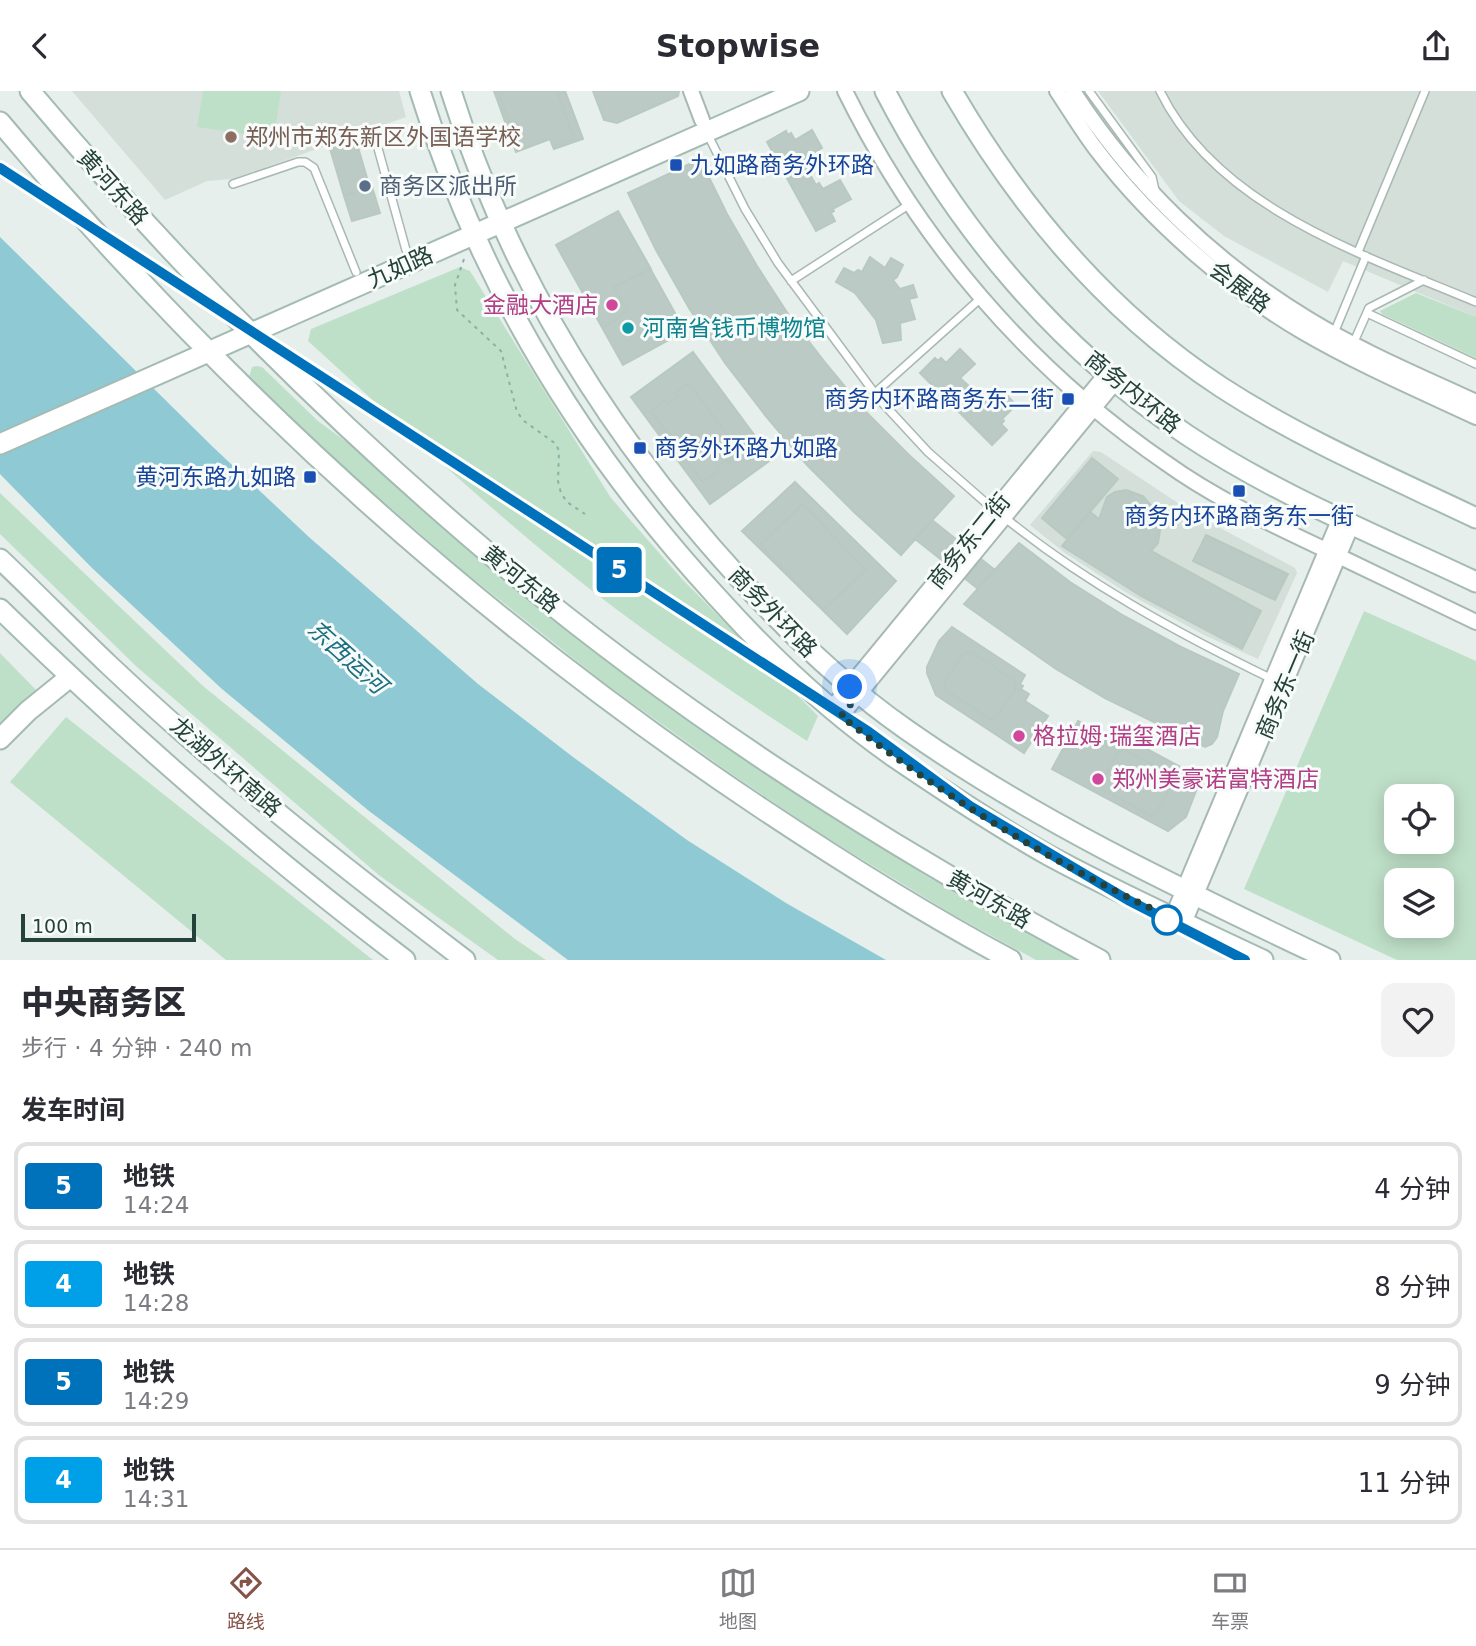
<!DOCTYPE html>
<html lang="zh">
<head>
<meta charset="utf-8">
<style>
  body { margin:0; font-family:"DejaVu Sans","Noto Sans SC",sans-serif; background:#f2f2f3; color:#2b2b33; height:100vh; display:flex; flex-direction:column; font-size:26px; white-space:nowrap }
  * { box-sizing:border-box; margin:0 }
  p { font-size:23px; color:#7c7c81 }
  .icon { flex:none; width:38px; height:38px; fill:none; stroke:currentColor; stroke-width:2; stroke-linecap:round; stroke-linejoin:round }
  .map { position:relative; height:869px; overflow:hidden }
  .details { display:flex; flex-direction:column; background:#fff; flex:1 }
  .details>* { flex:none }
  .badge { padding:0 14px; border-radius:5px; font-size:24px; line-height:46px }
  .buttons { position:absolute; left:1384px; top:693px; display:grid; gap:14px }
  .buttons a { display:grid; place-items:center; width:70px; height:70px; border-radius:14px; background:#fff; box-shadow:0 4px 18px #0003; font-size:35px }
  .scale { position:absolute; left:21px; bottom:18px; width:175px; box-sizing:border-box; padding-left:7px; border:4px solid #24423a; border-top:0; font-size:19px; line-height:24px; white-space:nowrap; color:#24423a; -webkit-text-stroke:5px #f7fbf9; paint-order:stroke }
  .you { position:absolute; width:35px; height:35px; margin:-18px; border:5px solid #fff; border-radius:50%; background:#1a73e8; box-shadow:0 0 0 10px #1a73e833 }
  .map>.badge { position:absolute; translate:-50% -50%; box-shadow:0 0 0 4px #fff }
  h2 { padding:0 21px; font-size:26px; line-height:63px }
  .round { display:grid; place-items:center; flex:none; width:74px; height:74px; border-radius:14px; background:#f2f2f3 }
  .head { display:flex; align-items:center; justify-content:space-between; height:119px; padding:0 21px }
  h1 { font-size:33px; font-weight:800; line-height:52px }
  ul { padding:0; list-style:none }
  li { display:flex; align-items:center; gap:21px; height:88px; margin:0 14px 10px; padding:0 7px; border:4px solid #e1e1e2; border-radius:14px }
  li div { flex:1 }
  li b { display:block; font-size:26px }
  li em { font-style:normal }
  li .badge { min-width:77px; font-weight:700; text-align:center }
  header { display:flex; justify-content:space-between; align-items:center; height:91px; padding:0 21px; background:#fff; font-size:32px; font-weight:800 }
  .dock { display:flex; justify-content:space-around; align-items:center; height:98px; border-top:2px solid #e1e1e2; background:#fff; font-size:19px; color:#7c7c81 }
  .dock a { display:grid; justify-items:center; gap:4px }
  .dock .active { color:#855347 }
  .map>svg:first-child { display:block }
  .built { fill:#d4dfda }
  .green { fill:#bfe0c8; fill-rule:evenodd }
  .water { fill:#8ec9d4 }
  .building { fill:#bbcac4; stroke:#b8c9c2; stroke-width:2 }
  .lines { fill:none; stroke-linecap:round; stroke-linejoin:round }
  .lane-casing { stroke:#a8b8b2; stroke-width:10 }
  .street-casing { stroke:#a8b8b2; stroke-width:18 }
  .secondary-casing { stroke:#a4bbb3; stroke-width:23 }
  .path { stroke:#86b3a5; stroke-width:2; stroke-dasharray:3.5 5; stroke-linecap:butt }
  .lane { stroke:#fff; stroke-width:7 }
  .street { stroke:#fff; stroke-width:14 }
  .secondary { stroke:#fff; stroke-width:19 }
  .line-casing { stroke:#fff; stroke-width:16 }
  .line { stroke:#0072bc; stroke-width:10 }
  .walk { stroke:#24423a; stroke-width:7; stroke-dasharray:0 12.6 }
  .education-dot { fill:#8d6e63; stroke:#f7fbf9; stroke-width:2.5 }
  .transit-dot { fill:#1a4fb4; stroke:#f7fbf9; stroke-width:2.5 }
  .service-dot { fill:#5c6f8a; stroke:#f7fbf9; stroke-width:2.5 }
  .hotel-dot { fill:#d1479c; stroke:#f7fbf9; stroke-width:2.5 }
  .culture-dot { fill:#0f9aa8; stroke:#f7fbf9; stroke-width:2.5 }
  .stop-dot { fill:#fff; stroke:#0072bc; stroke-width:3.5 }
  .labels { text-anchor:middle; stroke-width:6; stroke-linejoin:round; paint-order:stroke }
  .education-label { font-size:23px; fill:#785e54; stroke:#f7fbf9; text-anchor:start }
  .transit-label { font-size:23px; fill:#164399; stroke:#f7fbf9; text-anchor:start }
  .service-label { font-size:23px; fill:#4e5e75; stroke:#f7fbf9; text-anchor:start }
  .street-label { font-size:23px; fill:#24423a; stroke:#f7fbf9 }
  .hotel-label { font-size:23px; fill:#b23c85; stroke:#f7fbf9; text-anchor:start }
  .culture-label { font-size:23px; fill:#0d838f; stroke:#f7fbf9; text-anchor:start }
  .water-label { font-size:24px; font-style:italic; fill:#1c6f80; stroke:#f7fbf9 }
</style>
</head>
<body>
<header><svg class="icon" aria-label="back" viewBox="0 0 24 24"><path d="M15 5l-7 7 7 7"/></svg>Stopwise<svg class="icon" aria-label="share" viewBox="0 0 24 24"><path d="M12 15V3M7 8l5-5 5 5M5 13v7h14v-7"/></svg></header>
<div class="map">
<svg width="1476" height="869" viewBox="0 0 1476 869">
  <rect width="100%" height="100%" fill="#e6efeb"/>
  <path class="built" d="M72,0H399L406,26L233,88L207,90L165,109Z
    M1098,0H1476V226L1343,170L1328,201L1224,145L1179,110Z
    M1093,360L1101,361L1196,424L1295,477L1297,482L1258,568L1204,544L1127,502L1065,462L1030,434Z"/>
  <path class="green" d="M203,0H281L274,47L197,36Z
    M460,176L470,180L611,407L682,488L818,625L807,650C742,608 678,564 616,518C507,436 408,341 308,250L311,238Z
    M1416,202L1476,226V267L1382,223L1380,220Z
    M257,275L262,276L318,330L359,360L417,415L495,481L718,651L926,785L1077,869H1036L952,823L819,742L726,679L607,594L462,479L341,374L249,286L252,276Z
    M0,402L203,595L515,848L546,869H498L380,785L137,576L0,443Z
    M1364,520L1476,570V869H1397L1244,798ZM1396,705H1442V751H1396ZM1396,789H1442V835H1396Z
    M0,562L38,601L0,636Z
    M66,626L373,869H226L10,691Z"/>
  <path class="water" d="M0,146L214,357L310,447L478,593L573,666L687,749L786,812L886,869H568L369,720L222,598L92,477L0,383Z"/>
  <path class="building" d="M494,0H565L583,48L554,58L550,48L516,61Z
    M498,0H557L574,48L553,56L550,48L519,59Z
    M593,0H679L678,5L617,32L604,29Z
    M812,39L822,57L805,67L812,80L809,82L816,94L819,92L823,98L840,89L851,108L833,118L834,120L831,122L835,130L816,140L767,51L786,40L788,44L791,42L795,49Z
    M355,46L370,97L344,105L329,54Z
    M700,68L727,123L757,175L790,226L827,274L866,321L909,364L954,405L901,464L854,421L807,374L765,324L725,272L689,217L656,159L628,102Z
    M372,96L380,122L352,130L344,105Z
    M618,120L651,178L614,196L627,220L603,237L556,154Z
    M618,120L685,240L623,274L556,154Z
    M870,166L885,177L891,167L903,174L897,186L893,189L900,198L913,194L917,206L909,208L915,228L900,232L901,249L883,252L876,229L855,202L836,191L844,177L854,182L858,179L862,181Z
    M960,258L975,273L960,287L972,298L969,300L979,310L982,307L986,312L1001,298L1016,314L1002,328L1004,330L1001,333L1007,339L992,354L920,282L935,267L938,270L941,267L946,272Z
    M693,261L772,368L710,413L631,306Z
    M689,292L742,363L729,372L727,369L717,376L719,380L703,391L651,320L665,309L668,313L678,305L675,302Z
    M1092,367L1118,388L1067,448L1042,427Z
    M795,391L896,490L847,543L742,440Z
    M1126,399L1143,405L1156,420L1160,439L1158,452L1151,460L1261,520L1242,558L1141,505L1062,455L1090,421L1099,428L1107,406L1115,401Z
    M803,413L866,479L823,519L760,454Z
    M932,429L995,479L978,498L915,448Z
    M1206,444L1288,483L1275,509L1193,470Z
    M1019,452L1070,491L1124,525L1181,556L1239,583L1223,620L1217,646L1212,653L1205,656L1105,607L1056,578L964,513Z
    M952,536L1025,584L1020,593L1023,595L1021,598L1029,603L1025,610L1048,625L1024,662L936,604L927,582V576L939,550Z
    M972,561L1015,590L1016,597L997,625L990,628L946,599L945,590L964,562Z
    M1078,630L1117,651L1121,644L1201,687L1186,726L1168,740L1052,678Z
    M1125,659L1172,684L1173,691L1157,720L1150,724L1104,699L1102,691L1118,661Z"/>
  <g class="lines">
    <g class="lane-casing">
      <path id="lane" d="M1089,0L1152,86L1155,99
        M1160,0C1217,117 1364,164 1476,211
        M707,42L745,118L778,172L879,308L928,361L994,419
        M376,50L406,159
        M233,93L298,71H305L314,77L356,181
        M1358,161L1425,0
        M791,190L910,113
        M1367,222L1476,273
        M1334,242L1366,165
        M1353,253L1369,217L1424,189
        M875,302L981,207
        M1004,426C1084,491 1179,543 1272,588"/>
    </g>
    <g class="street-casing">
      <path id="street" d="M691,0L702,29
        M845,0C919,150 1028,277 1166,372C1216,408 1273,434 1328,460C1377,484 1427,507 1476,531
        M1057,0C1071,21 1084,43 1099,62C1152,131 1228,197 1303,241C1358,273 1418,299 1476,326
        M1073,0C1133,93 1214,171 1308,228C1362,261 1420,285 1476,311
        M831,618L1107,282
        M841,625L1116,290
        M1172,827L1340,427
        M1184,832L1352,433"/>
    </g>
    <g class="secondary-casing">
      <path id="secondary" d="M30,0C163,158 308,307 465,442C658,609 874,749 1100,869
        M420,0C479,191 582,359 717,506C771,566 828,620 894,666C944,700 995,734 1048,764C1118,802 1191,835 1263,869
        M451,0C508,183 611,347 740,488C791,544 845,596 907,639C1039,732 1185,800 1330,869
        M885,0C956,137 1058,258 1187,344C1277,404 1379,445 1476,491
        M952,0C1020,117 1107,221 1221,296C1301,348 1390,386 1476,427
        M0,31C220,294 476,527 761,717C842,771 925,823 1011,869
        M0,353L799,0
        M0,468C37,503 73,540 110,575C222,681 343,776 465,869
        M0,518C128,643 263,761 405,869
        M0,648L28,620L70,586"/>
    </g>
    <path class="path" d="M464,168L455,194L457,219L501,260L517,321L524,330L556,353L559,360L558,390L561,402L567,411L585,423"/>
    <use href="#lane" class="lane"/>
    <use href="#street" class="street"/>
    <use href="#secondary" class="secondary"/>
  </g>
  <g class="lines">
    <g class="line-casing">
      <path id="line" d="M0,77L869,641L970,715L1128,809L1245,869"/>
    </g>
    <use href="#line" class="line"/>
    <path class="walk" d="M850,596L859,603L841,625C938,702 1047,769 1159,821L1167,829"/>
  </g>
  <circle class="education-dot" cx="231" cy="46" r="7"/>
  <g class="transit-dot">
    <rect x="669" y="67" width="14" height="14" rx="3.5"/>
    <rect x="1061" y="301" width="14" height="14" rx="3.5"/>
    <rect x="633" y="350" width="14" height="14" rx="3.5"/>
    <rect x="303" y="379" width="14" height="14" rx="3.5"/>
    <rect x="1232" y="393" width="14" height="14" rx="3.5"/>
  </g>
  <circle class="service-dot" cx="365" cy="95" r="7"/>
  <g class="hotel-dot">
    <circle cx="612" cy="214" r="7"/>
    <circle cx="1019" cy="645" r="7"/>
    <circle cx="1098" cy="688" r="7"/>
  </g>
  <circle class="culture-dot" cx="628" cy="237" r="7"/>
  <circle class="stop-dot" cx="1167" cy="829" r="14"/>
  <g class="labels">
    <g class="education-label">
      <text x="245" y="54">郑州市郑东新区外国语学校</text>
    </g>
    <g class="transit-label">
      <text x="690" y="82">九如路商务外环路</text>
      <text x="1054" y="316" text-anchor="end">商务内环路商务东二街</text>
      <text x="654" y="365">商务外环路九如路</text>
      <text x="296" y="394" text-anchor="end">黄河东路九如路</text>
      <text x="1239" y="433" text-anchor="middle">商务内环路商务东一街</text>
    </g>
    <g class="service-label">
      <text x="379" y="103">商务区派出所</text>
    </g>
    <g class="street-label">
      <text transform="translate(113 96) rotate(48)" y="8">黄河东路</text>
      <text transform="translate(400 176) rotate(-24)" y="8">九如路</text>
      <text transform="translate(1240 196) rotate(37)" y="8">会展路</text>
      <text transform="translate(1133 301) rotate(39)" y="8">商务内环路</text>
      <text transform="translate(969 450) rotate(-51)" y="8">商务东二街</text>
      <text transform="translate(521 488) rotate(39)" y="8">黄河东路</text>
      <text transform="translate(773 521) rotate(46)" y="8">商务外环路</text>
      <text transform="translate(1285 594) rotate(-67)" y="8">商务东一街</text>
      <text transform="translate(226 676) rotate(41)" y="8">龙湖外环南路</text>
      <text transform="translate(989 808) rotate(30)" y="8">黄河东路</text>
    </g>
    <g class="hotel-label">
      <text x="598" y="222" text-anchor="end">金融大酒店</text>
      <text x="1033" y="653">格拉姆·瑞玺酒店</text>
      <text x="1112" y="696">郑州美豪诺富特酒店</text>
    </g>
    <g class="culture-label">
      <text x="642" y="245">河南省钱币博物馆</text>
    </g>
    <g class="water-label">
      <text transform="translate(347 566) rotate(42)" y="8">东西运河</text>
    </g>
  </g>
</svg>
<div class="buttons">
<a><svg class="icon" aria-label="locate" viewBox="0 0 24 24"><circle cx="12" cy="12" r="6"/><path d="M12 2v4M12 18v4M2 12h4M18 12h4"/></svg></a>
<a><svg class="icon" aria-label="layers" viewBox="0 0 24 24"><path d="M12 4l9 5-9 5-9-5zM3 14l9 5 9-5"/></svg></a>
</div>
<div class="scale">100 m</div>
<div class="you" style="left:850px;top:596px"></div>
<b class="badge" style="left:619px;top:479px;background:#0072bc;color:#fff">5</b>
</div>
<section class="details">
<div class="head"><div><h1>中央商务区</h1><p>步行 · 4 分钟 · 240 m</p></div><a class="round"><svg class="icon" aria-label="heart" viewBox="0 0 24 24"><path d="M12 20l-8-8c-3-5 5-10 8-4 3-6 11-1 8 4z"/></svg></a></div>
<h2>发车时间</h2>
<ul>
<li><span class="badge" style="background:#0072bc;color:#fff">5</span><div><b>地铁</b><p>14:24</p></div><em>4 分钟</em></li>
<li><span class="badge" style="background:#00a0e9;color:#fff">4</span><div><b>地铁</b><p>14:28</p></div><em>8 分钟</em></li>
<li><span class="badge" style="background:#0072bc;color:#fff">5</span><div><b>地铁</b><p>14:29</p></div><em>9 分钟</em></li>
<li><span class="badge" style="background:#00a0e9;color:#fff">4</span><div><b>地铁</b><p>14:31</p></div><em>11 分钟</em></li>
</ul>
</section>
<nav class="dock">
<a class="active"><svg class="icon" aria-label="directions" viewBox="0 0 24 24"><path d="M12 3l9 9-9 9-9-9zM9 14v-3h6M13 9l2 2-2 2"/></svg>路线</a>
<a><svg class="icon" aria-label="map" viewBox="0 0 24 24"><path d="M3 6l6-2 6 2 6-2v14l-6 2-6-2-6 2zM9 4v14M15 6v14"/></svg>地图</a>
<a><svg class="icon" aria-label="tickets" viewBox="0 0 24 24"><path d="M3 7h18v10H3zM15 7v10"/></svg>车票</a>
</nav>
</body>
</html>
